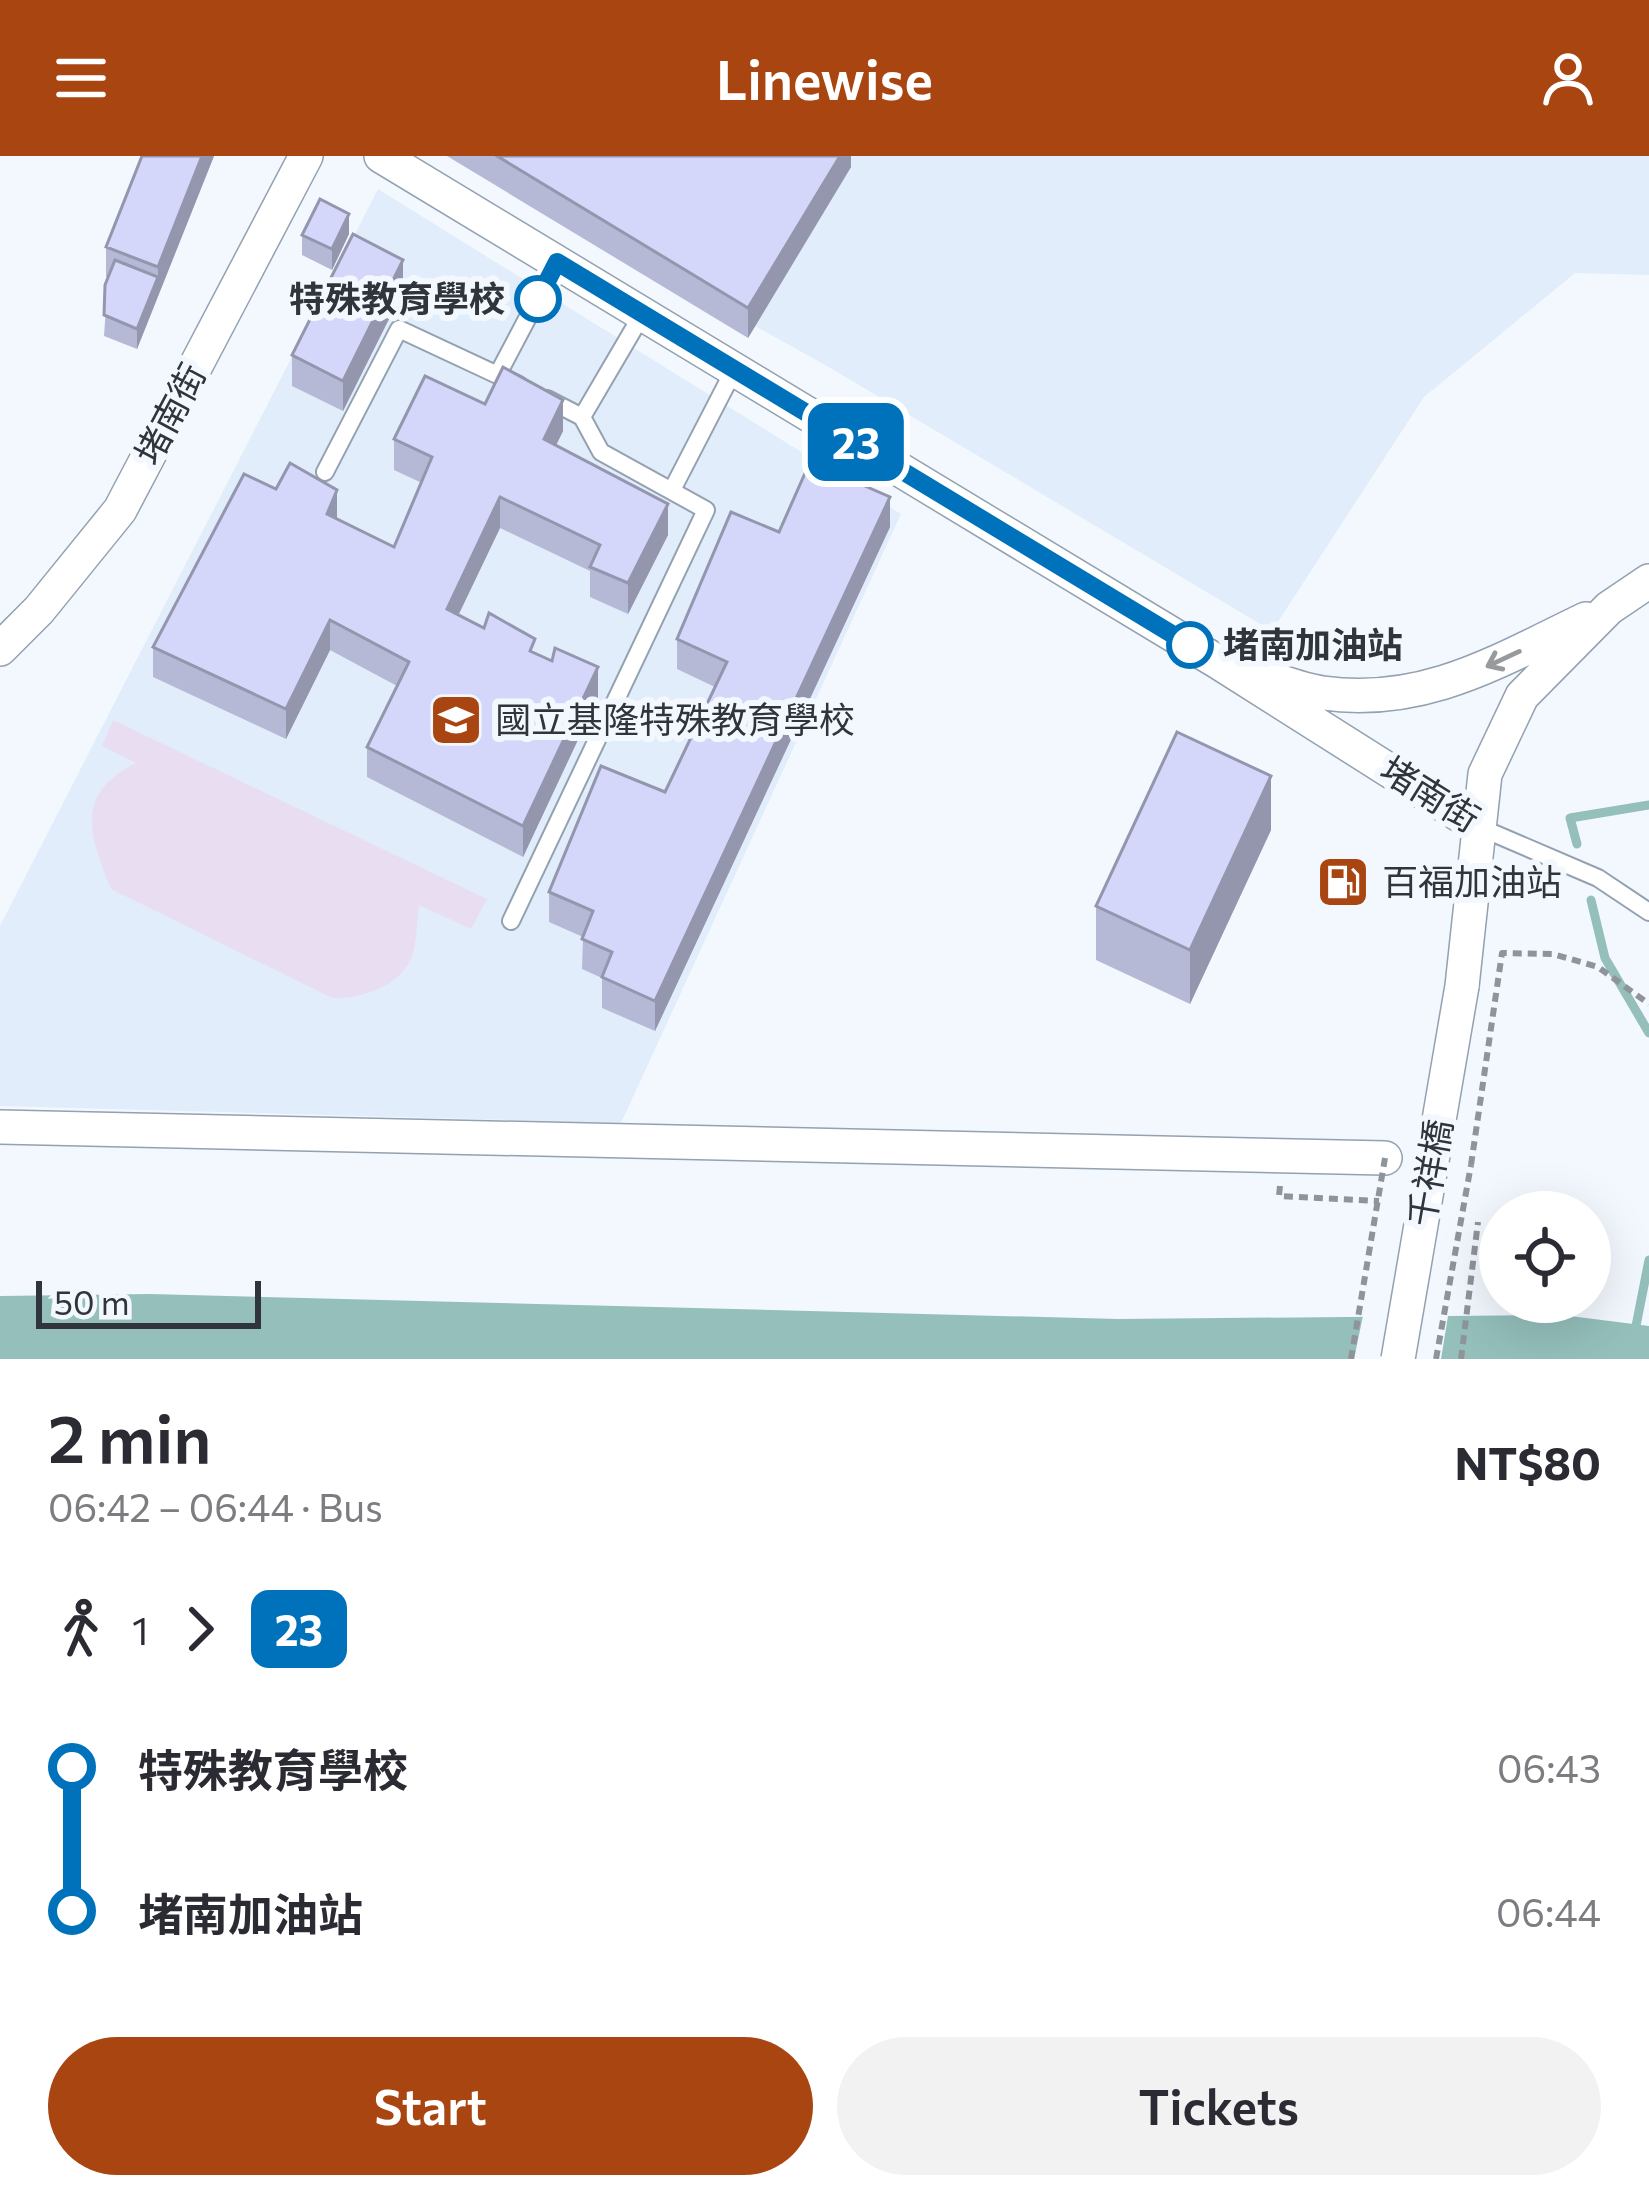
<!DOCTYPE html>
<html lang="en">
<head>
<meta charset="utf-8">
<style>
  body { margin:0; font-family:Commissioner,"Noto Sans TC",sans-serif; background:#f2f2f3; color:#2b2b33; height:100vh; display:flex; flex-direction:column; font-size:45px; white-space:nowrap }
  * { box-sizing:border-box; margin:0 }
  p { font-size:39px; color:#7c7c81 }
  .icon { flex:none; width:66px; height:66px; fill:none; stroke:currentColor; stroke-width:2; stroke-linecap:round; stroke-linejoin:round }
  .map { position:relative; height:1203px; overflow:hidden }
  .sheet { display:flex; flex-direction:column; background:#fff; flex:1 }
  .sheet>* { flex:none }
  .badge { padding:0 24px; border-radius:18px; font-size:42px; line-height:78px }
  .controls { position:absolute; left:1479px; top:1035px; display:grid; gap:24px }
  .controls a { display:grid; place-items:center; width:132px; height:132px; border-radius:50%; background:#fff; box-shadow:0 12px 48px #0002; font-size:60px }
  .scale { position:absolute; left:36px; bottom:30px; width:225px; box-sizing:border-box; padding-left:12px; border:6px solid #2f353b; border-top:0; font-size:33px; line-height:42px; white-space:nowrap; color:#2f353b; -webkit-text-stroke:9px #f2f8fe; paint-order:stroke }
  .map>.badge { position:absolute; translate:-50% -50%; box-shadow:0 0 0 6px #fff }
  .legs { display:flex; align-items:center; gap:18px; height:132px; padding:0 48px; font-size:39px }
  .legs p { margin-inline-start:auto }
  .overview { display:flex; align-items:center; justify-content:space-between; height:204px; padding:0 48px }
  h1 { font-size:66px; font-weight:600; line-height:90px }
  .cta { display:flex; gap:24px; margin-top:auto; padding:24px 48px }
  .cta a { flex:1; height:138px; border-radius:72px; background:#a94510; color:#fff; font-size:48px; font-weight:600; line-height:138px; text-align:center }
  .cta a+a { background:#f2f2f3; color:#2b2b33 }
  ul { padding:0 48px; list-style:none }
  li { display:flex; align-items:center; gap:42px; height:144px; font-size:45px }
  li i { display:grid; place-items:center; width:18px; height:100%; margin:0 15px; background:currentColor }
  li i::after { content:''; width:30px; height:30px; margin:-15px; border:9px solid; border-radius:50%; background:#fff }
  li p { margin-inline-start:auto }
  li:first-child i { background:linear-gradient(#0000 50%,currentColor 0) }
  li:last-child i { background:linear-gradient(currentColor 50%,#0000 0) }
  header { display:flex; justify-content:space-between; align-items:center; height:156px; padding:0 48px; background:#a94510; color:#fff; font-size:54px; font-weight:600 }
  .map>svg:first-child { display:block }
  .built { fill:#e1edfa }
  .green { fill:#e9ddf1 }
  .water { fill:#94bfbb }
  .pier { fill:#f2f8fe }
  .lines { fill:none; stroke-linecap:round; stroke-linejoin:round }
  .stream { stroke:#94bfbb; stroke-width:9 }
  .lane-casing { stroke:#93a1b0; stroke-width:20 }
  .street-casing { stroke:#93a1b0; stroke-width:36 }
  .path { stroke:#8e949a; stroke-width:6; stroke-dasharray:9 6; stroke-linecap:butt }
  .lane { stroke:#fff; stroke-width:16 }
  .street { stroke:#fff; stroke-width:33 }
  .street-bridge-casing { stroke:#93a1b0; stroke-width:36; stroke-linecap:butt }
  .path-bridge { stroke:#8e949a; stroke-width:6; stroke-dasharray:9 6; stroke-linecap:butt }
  .street-bridge { stroke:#fff; stroke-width:33 }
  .wall { fill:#b6b9d6 }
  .shaded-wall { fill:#9496ae }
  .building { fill:#d4d7f9; stroke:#9496ae; stroke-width:3 }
  .oneway { stroke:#979a9d }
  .line-1-casing { stroke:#fff; stroke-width:27 }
  .line-1 { stroke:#0072bc; stroke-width:18 }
  .stop-1-dot { fill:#fff; stroke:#0072bc; stroke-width:6 }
  .labels { text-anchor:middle; stroke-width:12; stroke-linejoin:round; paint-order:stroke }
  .stop-label { font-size:36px; font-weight:bold; fill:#2f353b; stroke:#f2f8fe; text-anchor:end }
  .street-label { font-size:36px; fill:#2f353b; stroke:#f2f8fe }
  .poi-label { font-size:36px; fill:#2f353b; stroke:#f2f8fe; text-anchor:start }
</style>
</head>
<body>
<header><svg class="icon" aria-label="menu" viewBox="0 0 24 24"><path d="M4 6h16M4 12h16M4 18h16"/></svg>Linewise<svg class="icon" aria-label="person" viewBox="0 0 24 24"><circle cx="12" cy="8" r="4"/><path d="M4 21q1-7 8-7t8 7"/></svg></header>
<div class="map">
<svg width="1649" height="1203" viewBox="0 0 1649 1203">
  <rect width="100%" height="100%" fill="#f2f8fe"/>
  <path class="built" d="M450,0H1649V119L1575,117L1424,241L1272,475L827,210Z
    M378,33L901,358L621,967L0,950V770Z"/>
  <path class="green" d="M113,564L487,743L471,773L419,749C417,764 417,783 413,798C402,830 362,843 332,842L111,733C89,678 74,638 136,607L102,590Z"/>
  <path class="water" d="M150,1138L1118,1163L1562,1159L1649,1170V1203H0V1140Z"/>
  <path class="pier" d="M1449,1154L1441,1203H1354L1364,1155Z"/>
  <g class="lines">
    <path class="stream" d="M1577,688L1570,662L1649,649
      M1591,744L1605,802L1649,877
      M1635,1175L1649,1104"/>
    <g class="lane-casing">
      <path id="lane" d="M498,218L557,106
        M547,243L582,261L643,157
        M325,316L399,173L519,229
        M672,334L735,212
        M1479,671L1598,722L1649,756
        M511,765L706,354L601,296L582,261"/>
    </g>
    <g class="street-casing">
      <path id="street" d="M381,0L1218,506L1477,670
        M0,493L39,454L120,354L306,0
        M1260,519C1280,525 1302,534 1323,537C1424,551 1498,505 1586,463
        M1462,830L1485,618L1522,540L1609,452L1649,425
        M0,971L1385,1002"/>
    </g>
    <path class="path" d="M1471,1009L1502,797L1553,798L1598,811L1649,848
      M1280,1030L1279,1040L1379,1045
      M1461,1203L1478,1066"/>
    <use href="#lane" class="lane"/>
    <use href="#street" class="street"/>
    <g class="street-bridge-casing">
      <path id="street-bridge" d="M1398,1203L1462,830"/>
    </g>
    <path class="path-bridge" d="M1351,1203L1385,1002
      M1436,1203L1471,1009"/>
    <use href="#street-bridge" class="street-bridge"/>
  </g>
  <path class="wall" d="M214,0L137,193L104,180L108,121H106V91Z
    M447,0H851V11L748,182Z
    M349,78L332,114L302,99V79Z
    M403,135L343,255L292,230V199Z
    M485,248L563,275L556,289L668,379L628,458L590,441V415L500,372L458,459L535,497L598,541L523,701L367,621V591L397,530L330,494L286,583L153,521V491L276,333L394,391L422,327L394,314V283Z
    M890,371L655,875L602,852V822L582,813L583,781L549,766V736L665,636L715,531L677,513V483L779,376Z
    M1271,674L1190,848L1096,804V750Z"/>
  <path class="shaded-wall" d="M202,0H214L137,193V173L158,121V111Z
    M840,0H851V11L748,182V152Z
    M349,58V78L332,114V93Z
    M403,104V135L343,255V225Z
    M563,244V275L544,314V283Z
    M337,334V364L327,358Z
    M500,341V372L447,483V453Z
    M890,341V371L655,875V845Z
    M668,348V379L628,458V427Z
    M330,464V494L286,583V553Z
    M598,511V541L523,701V670Z
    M1271,620V674L1190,848V794Z"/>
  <path class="building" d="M142,0H202L158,111L106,91Z
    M497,0H840L748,152Z
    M320,43L349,58L332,93L302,79Z
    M353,78L403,104L343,225L292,199Z
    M115,104L158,121L137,173L104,159L105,129Z
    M503,211L563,244L544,283L668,348L628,427L590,411L600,389L500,341L447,453L484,472L489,457L535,483L530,495L552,505L555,492L598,511L523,670L367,591L409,506L330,464L286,553L153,491L244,318L276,333L290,307L337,334L327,358L394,391L432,301L394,283L425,220L485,248Z
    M810,306L890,341L655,845L602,821L612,796L582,783L593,755L549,736L601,610L665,636L727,506L677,483L731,356L779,376Z
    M1177,576L1271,620L1190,794L1096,750Z"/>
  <defs><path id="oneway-shaft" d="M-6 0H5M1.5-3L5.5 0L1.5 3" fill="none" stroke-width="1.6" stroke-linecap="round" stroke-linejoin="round" transform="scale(3)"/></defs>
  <use class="oneway" href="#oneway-shaft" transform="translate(1503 503) rotate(155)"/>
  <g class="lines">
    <g class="line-1-casing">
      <path id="line-1" d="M538,143L557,106L1190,489"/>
    </g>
    <use href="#line-1" class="line-1"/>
  </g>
  <defs>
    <g id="school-square" transform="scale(2.7)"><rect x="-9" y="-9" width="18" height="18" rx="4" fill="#a94510" stroke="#f2f8fe"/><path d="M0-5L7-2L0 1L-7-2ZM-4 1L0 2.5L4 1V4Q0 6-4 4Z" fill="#fff"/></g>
    <g id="fuel-square" transform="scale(2.7)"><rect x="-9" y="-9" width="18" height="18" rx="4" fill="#a94510" stroke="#f2f8fe"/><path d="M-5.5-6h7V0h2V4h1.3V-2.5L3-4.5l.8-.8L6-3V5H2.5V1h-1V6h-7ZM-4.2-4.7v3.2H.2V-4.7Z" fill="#fff"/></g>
  </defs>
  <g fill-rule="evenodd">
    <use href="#school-square" x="456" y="564"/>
    <use href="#fuel-square" x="1343" y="726"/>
  </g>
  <g class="stop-1-dot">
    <circle cx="538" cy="143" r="21"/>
    <circle cx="1190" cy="489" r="21"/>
  </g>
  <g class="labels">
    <g class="stop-label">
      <text x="505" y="156">特殊教育學校</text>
      <text x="1223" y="502" text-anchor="start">堵南加油站</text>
    </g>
    <g class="street-label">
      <text transform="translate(170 258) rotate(-62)" y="13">堵南街</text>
      <text transform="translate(1430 638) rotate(32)" y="13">堵南街</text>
      <text transform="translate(1430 1017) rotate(-80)" y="13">千祥橋</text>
    </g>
    <g class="poi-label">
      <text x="495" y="577">國立基隆特殊教育學校</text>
      <text x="1382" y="739">百福加油站</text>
    </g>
  </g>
</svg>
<div class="controls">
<a><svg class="icon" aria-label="locate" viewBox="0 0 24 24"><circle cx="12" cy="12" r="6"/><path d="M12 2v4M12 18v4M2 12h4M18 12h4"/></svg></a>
</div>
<div class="scale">50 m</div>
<b class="badge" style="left:856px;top:286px;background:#0072bc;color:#fff">23</b>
</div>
<section class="sheet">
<div class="overview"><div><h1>2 min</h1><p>06:42 – 06:44 · Bus</p></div><b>NT$80</b></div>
<div class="legs"><svg class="icon" aria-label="walk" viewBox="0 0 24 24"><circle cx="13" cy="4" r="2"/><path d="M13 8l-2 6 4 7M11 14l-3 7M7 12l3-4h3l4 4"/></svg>1<svg class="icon" aria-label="forward" viewBox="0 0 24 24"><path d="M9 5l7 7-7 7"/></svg><b class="badge" style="background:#0072bc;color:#fff">23</b></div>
<ul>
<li><i style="color:#0072bc"></i><b>特殊教育學校</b><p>06:43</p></li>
<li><i style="color:#0072bc"></i><b>堵南加油站</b><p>06:44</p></li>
</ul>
<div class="cta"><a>Start</a><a>Tickets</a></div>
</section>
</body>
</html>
